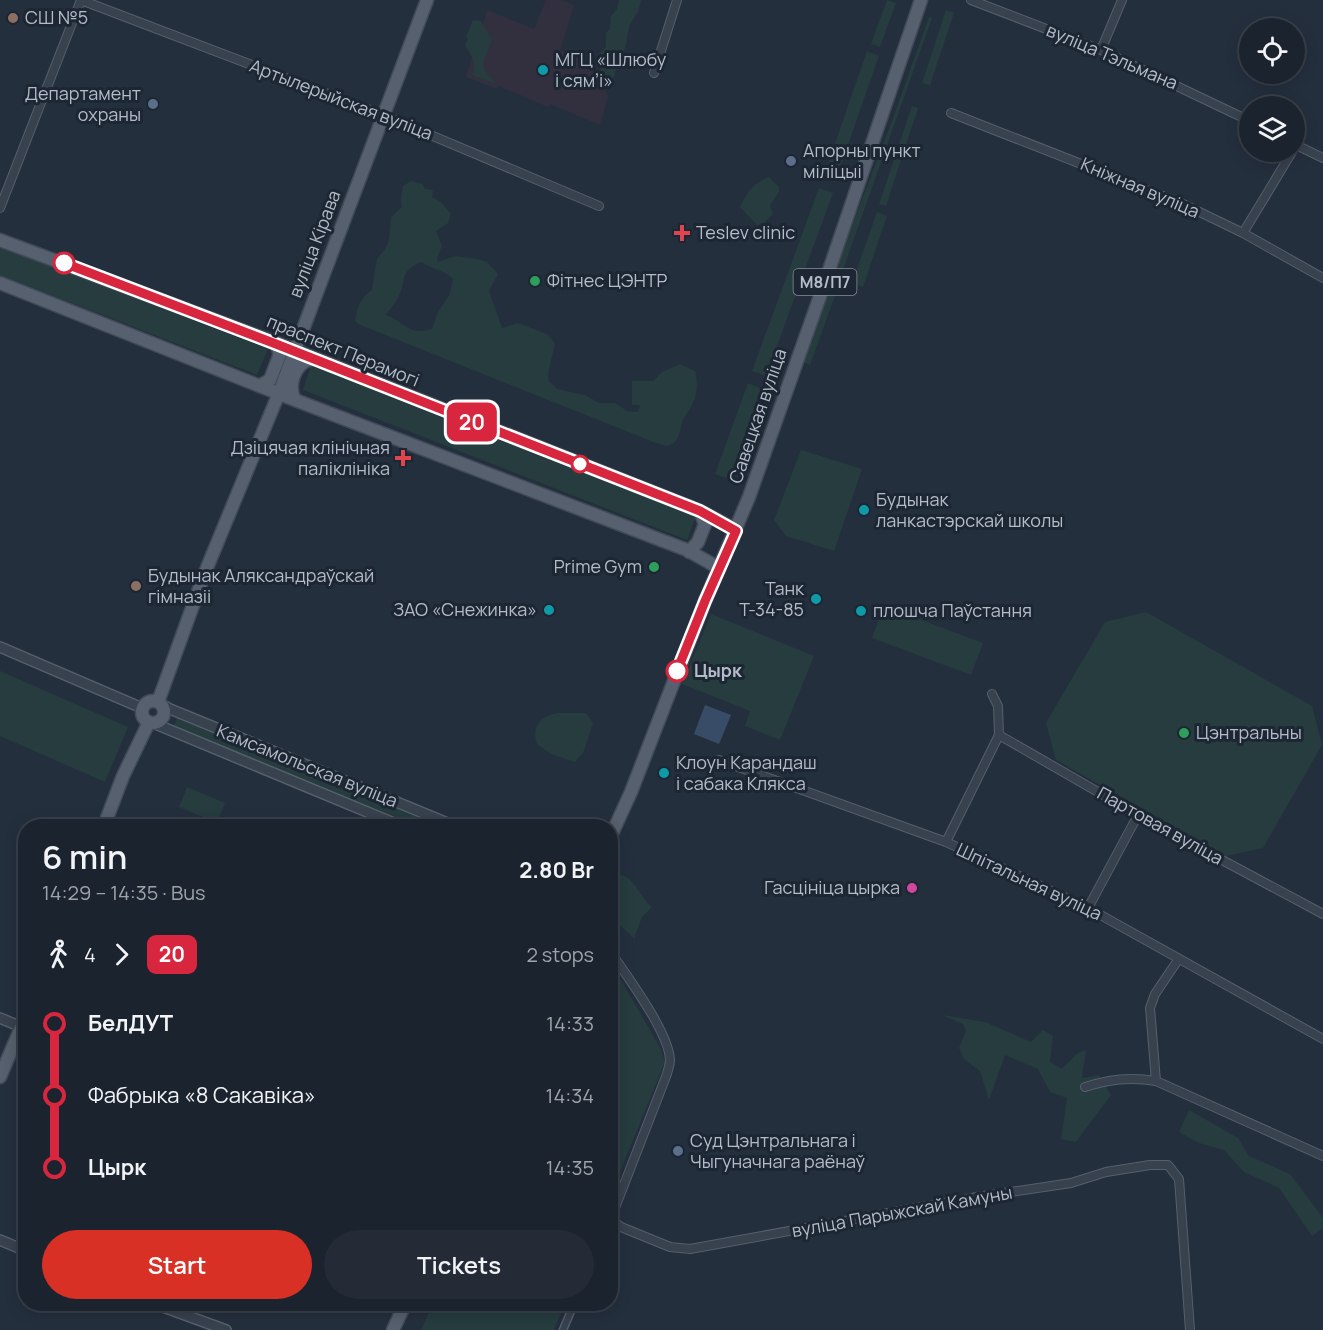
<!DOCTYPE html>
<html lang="en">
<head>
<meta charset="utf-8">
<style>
  body { margin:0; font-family:Manrope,sans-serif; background:#242b36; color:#f1f3f6; height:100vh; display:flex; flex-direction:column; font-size:22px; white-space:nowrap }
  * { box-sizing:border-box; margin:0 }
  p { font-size:20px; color:#a0a4aa }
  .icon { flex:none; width:33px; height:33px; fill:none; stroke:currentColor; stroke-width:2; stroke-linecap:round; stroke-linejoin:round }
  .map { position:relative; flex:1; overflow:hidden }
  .details { position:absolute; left:18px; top:819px; width:600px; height:492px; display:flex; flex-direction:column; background:#1b232e; border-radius:24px; box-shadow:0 3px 15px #0003,0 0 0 2px #39404a }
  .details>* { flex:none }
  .badge { padding:0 12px; border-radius:9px; font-size:21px; line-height:39px }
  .tools { position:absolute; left:1239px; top:18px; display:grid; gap:12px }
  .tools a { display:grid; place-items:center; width:66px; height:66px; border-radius:50%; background:#1b232e; box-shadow:0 3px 15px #0003,0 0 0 2px #39404a; font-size:30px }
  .map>.badge { position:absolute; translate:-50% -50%; box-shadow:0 0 0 3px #fff }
  .legs { display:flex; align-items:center; gap:9px; height:66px; padding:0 24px; font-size:20px }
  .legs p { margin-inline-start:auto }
  .headline { display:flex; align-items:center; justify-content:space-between; height:102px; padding:0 24px }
  h1 { font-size:33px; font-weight:600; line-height:45px }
  .cta { display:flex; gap:12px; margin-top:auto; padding:12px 24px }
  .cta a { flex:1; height:69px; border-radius:36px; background:#d93025; color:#fff; font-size:24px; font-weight:600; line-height:69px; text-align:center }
  .cta a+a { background:#242b36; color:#f1f3f6 }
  ul { padding:0 24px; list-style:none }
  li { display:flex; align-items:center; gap:21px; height:72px; font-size:22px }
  li i { display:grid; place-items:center; width:9px; height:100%; margin:0 8px; background:currentColor }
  li i::after { content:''; width:15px; height:15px; margin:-8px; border:4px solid; border-radius:50%; background:#1b232e }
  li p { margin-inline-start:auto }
  li:first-child i { background:linear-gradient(#0000 50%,currentColor 0) }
  li:last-child i { background:linear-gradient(currentColor 50%,#0000 0) }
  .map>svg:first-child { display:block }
  .medical { fill:#32303f }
  .green { fill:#263c3f; fill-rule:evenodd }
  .water { fill:#394c67 }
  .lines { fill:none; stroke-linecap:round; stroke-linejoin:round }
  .pedestrian-casing { stroke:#565f6c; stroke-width:9 }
  .minor-casing { stroke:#565f6c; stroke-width:10 }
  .tertiary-casing { stroke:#565f6c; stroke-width:12 }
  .primary-casing { stroke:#414a57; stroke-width:15 }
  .pedestrian { stroke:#38414e; stroke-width:6 }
  .minor { stroke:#38414e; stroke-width:8 }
  .tertiary { stroke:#38414e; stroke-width:9 }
  .primary { stroke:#56606e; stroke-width:12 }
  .line-1-casing { stroke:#fff; stroke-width:14 }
  .line-1 { stroke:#d7263d; stroke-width:9 }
  .education-dot { fill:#8d6e63; stroke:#1d2633; stroke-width:2 }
  .culture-dot { fill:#0f9aa8; stroke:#1d2633; stroke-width:2 }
  .service-dot { fill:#5c6f8a; stroke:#1d2633; stroke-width:2 }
  .health-dot { fill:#e0444e; stroke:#1d2633; stroke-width:2 }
  .stop-1-dot { fill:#fff; stroke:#d7263d; stroke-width:3 }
  .leisure-dot { fill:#2e9e5b; stroke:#1d2633; stroke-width:2 }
  .hotel-dot { fill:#d1479c; stroke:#1d2633; stroke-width:2 }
  .labels { text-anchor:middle; stroke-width:6; stroke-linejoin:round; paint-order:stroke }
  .shield { fill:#1d2633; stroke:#878f9c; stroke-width:1.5 }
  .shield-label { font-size:16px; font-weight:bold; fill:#b4bcc9 }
  .poi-label { font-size:18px; fill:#b4bcc9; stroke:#1d2633; text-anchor:start }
  .street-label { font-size:18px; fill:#b4bcc9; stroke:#1d2633 }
  .stop-label { font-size:18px; font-weight:bold; fill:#b4bcc9; stroke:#1d2633; text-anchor:start }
</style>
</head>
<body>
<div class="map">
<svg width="1323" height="1330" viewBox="0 0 1323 1330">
  <rect width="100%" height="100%" fill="#242f3e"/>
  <path class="medical" d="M546,0H560L574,5L560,50L593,64L608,97L600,125L550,104L548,107L499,86L497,89L466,77L487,10L534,29Z"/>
  <path class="green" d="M619,0H641L638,12L630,24L625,48L613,78H605L599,67L598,55L606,47V33L610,29L611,16L617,9Z
    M887,0L896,3L880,47L871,44Z
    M946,10L954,13L930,85L922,83Z
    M929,17L932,18L839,281L832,278L892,121Z
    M473,20L481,21L492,40C482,66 477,64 497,84L472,75C478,62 471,56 465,45L468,39L466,37Z
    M867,51L879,56L835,182L823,178Z
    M912,106L918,108L886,206L879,204Z
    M769,177L779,187V192L770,206L773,214L764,223L757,225L740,207C747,192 753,183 769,177Z
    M411,181L422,184L425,189L433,190L432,197L441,202L451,214L448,223L436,231L442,246L437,258L438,262L455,256L478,259L487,262L498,274L489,291L502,328L518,323L547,334L555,343L548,373L549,381L557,389L585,395L599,403H615L627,411L638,412L640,405H632V381H653L662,372L680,364L695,371C699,386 697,398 688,412C686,415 684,417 683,420C678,432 681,443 666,446L656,443L358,324L355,321C357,306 360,299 372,290L377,259L385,249L389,240L391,217L402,207L401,199L403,186ZM421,262C431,269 445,270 453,279L450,294L438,312L432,329C408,336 405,322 386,315C390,309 395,304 398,298C407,281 398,272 421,262Z
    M819,188L833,193L766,376L752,371Z
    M877,212L887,216L863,287L852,283Z
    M0,246L268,349L257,375L0,275Z
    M829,288L837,290L810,365L803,362Z
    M312,363L696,516L687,540L303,390Z
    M748,383L762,389L729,479L715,474Z
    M801,450L862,469L834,551L786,536L774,520Z
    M884,606L983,643L971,675L872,638Z
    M1146,612L1312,706L1322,745L1263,848L1226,856L1056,760L1046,723L1105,622Z
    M711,614L814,656L780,740L745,726L750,711L682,684Z
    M0,671L128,727L105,782L0,736Z
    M557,713H586L593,723L583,753L575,762L551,754L537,744C531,727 540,716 557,713Z
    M177,718L440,826H415L173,727Z
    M187,787L225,803L217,823L179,807Z
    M620,875C634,876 640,898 652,907L642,917L634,938L611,918V901Z
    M611,963L661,1049L665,1062L611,1194Z
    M942,1015L985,1022L1031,1042L1043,1030L1053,1036L1050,1062L1062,1069L1078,1053L1086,1050L1082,1078L1099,1075L1111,1095L1076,1142L1061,1139L1067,1098L1050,1092L1038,1069L1005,1055L989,1100L980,1071L964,1059L959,1048L966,1031L963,1024Z
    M1189,1110L1238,1138L1249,1156L1290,1174L1323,1218V1228L1312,1236L1279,1188L1244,1172L1224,1150L1199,1143L1179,1132Z
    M433,1304H565L554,1330H421Z"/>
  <path class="water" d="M705,705L731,715L719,744L694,734Z"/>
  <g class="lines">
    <g class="pedestrian-casing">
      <path id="pedestrian" d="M563,1330L574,1304"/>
    </g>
    <g class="minor-casing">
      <path id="minor" d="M81,0L383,115L599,206
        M971,0L1101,50L1250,121
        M1101,50L1122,0
        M654,73L677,0
        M951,113L1183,204L1243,233L1323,278
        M1294,144L1323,158
        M0,208L81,0
        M1243,233L1292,152
        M992,694L998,706L999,735
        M999,735L1138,815L1323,914
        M719,760L946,842L1028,880L1088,908L1323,1039
        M946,842L999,735
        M1088,908L1138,815
        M610,951C626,975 669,1032 670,1060C670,1065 668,1069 667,1074L613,1213L615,1222L621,1227L670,1247L690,1249L977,1197L1071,1183L1106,1172L1150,1165H1168L1179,1179L1190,1330
        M1156,1081L1150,1008L1155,994L1178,960
        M1085,1087C1110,1079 1130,1077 1156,1081L1323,1156"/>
    </g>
    <g class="tertiary-casing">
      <path id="tertiary" d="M0,647L142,708
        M161,704L170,709L455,826
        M153,723L401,826
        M0,1018L26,1029
        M0,1240L26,1251
        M155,1304L226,1330"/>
    </g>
    <g class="primary-casing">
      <path id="primary" d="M0,240L276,343L700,511L736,530
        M0,283L295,400L687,550L719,568
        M261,385L270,380L280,354L276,343
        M295,400C287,386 295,362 312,359
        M689,552L698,542L705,524L700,511
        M142 712a11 11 0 1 1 22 0a11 11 0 1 1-22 0Z
        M158,702L204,575L279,393L427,0
        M104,826L123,776L149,722
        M610,838L631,792L705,601L749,497L825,282L921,0
        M0,1077L26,1016
        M393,1330L405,1304"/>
    </g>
    <use href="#pedestrian" class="pedestrian"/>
    <use href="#minor" class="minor"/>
    <use href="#tertiary" class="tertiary"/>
    <use href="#primary" class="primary"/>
  </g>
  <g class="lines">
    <g class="line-1-casing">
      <path id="line-1" d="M64,263L276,344L700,511L736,531L705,601L677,671"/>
    </g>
    <use href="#line-1" class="line-1"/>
  </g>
  <g class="education-dot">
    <circle cx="13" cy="18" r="6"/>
    <circle cx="136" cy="586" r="6"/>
  </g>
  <g class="culture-dot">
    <circle cx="543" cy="70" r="6"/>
    <circle cx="864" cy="510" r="6"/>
    <circle cx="816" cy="599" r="6"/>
    <circle cx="549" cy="610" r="6"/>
    <circle cx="861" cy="611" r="6"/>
    <circle cx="664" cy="773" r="6"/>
  </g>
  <g class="service-dot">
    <circle cx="153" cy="104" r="6"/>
    <circle cx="791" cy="161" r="6"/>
    <circle cx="678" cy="1151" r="6"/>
  </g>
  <g class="health-dot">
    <path d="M679 224h6v6h6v6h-6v6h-6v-6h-6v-6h6z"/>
    <path d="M400 449h6v6h6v6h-6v6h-6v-6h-6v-6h6z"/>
  </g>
  <g class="stop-1-dot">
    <circle cx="64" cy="263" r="10"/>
    <circle cx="580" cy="464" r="8"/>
    <circle cx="677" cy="671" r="10"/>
  </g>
  <g class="leisure-dot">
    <circle cx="535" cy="281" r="6"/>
    <circle cx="654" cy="567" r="6"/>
    <circle cx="1184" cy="733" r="6"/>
  </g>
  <circle class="hotel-dot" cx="912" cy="888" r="6"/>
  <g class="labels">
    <rect class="shield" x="793.5" y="269" width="63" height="26" rx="4.5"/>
    <g class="shield-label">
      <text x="825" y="288">М8/П7</text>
    </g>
    <g class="poi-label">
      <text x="25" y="24">СШ №5</text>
      <text x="555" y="66">МГЦ «Шлюбу<tspan x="555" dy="21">і сямʼі»</tspan></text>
      <text x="141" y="100" text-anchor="end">Департамент<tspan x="141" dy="21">охраны</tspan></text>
      <text x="803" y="157">Апорны пункт<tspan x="803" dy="21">міліцыі</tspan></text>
      <text x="696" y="239">Teslev clinic</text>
      <text x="547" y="287">Фітнес ЦЭНТР</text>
      <text x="390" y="454" text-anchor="end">Дзіцячая клінічная<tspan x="390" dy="21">паліклініка</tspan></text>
      <text x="876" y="506">Будынак<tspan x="876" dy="21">ланкастэрскай школы</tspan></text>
      <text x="642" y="573" text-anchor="end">Prime Gym</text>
      <text x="148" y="582">Будынак Аляксандраўскай<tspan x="148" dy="21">гімназіі</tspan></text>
      <text x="804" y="595" text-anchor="end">Танк<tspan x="804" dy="21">Т-34-85</tspan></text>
      <text x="537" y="616" text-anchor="end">ЗАО «Снежинка»</text>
      <text x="873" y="617">плошча Паўстання</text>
      <text x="1196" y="739">Цэнтральны</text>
      <text x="676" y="769">Клоун Карандаш<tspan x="676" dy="21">і сабака Клякса</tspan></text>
      <text x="900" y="894" text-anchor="end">Гасцініца цырка</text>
      <text x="690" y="1147">Суд Цэнтральнага і<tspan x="690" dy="21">Чыгуначнага раёнаў</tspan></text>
    </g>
    <g class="street-label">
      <text transform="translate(1112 57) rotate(23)" y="6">вуліца Тэльмана</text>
      <text transform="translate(341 100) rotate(21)" y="6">Артылерыйская вуліца</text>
      <text transform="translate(1140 188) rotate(23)" y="6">Кніжная вуліца</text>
      <text transform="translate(315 244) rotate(-69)" y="6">вуліца Кірава</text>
      <text transform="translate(343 351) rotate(22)" y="6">праспект Перамогі</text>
      <text transform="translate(758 416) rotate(-71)" y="6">Савецкая вуліца</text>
      <text transform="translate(307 766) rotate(22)" y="6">Камсамольская вуліца</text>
      <text transform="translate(1160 826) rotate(29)" y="6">Партовая вуліца</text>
      <text transform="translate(1029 882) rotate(25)" y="6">Шпітальная вуліца</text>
      <text transform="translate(902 1212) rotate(-10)" y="6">вуліца Парыжскай Камуны</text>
    </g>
    <g class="stop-label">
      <text x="694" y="677">Цырк</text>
    </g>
  </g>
</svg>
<div class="tools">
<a><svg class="icon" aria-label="locate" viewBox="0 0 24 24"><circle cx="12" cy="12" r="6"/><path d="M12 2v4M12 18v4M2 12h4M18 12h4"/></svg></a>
<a><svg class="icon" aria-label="layers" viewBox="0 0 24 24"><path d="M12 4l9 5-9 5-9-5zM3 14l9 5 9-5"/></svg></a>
</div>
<b class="badge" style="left:472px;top:422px;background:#d7263d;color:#fff">20</b>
<section class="details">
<div class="headline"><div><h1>6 min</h1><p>14:29 – 14:35 · Bus</p></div><b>2.80 Br</b></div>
<div class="legs"><svg class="icon" aria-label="walk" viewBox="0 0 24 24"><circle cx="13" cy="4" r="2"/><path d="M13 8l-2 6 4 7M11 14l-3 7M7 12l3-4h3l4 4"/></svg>4<svg class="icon" aria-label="forward" viewBox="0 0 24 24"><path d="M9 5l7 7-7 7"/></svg><b class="badge" style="background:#d7263d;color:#fff">20</b><p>2 stops</p></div>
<ul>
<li><i style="color:#d7263d"></i><b>БелДУТ</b><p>14:33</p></li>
<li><i style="color:#d7263d"></i><span>Фабрыка «8 Сакавіка»</span><p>14:34</p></li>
<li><i style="color:#d7263d"></i><b>Цырк</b><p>14:35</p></li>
</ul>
<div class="cta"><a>Start</a><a>Tickets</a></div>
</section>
</div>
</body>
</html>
